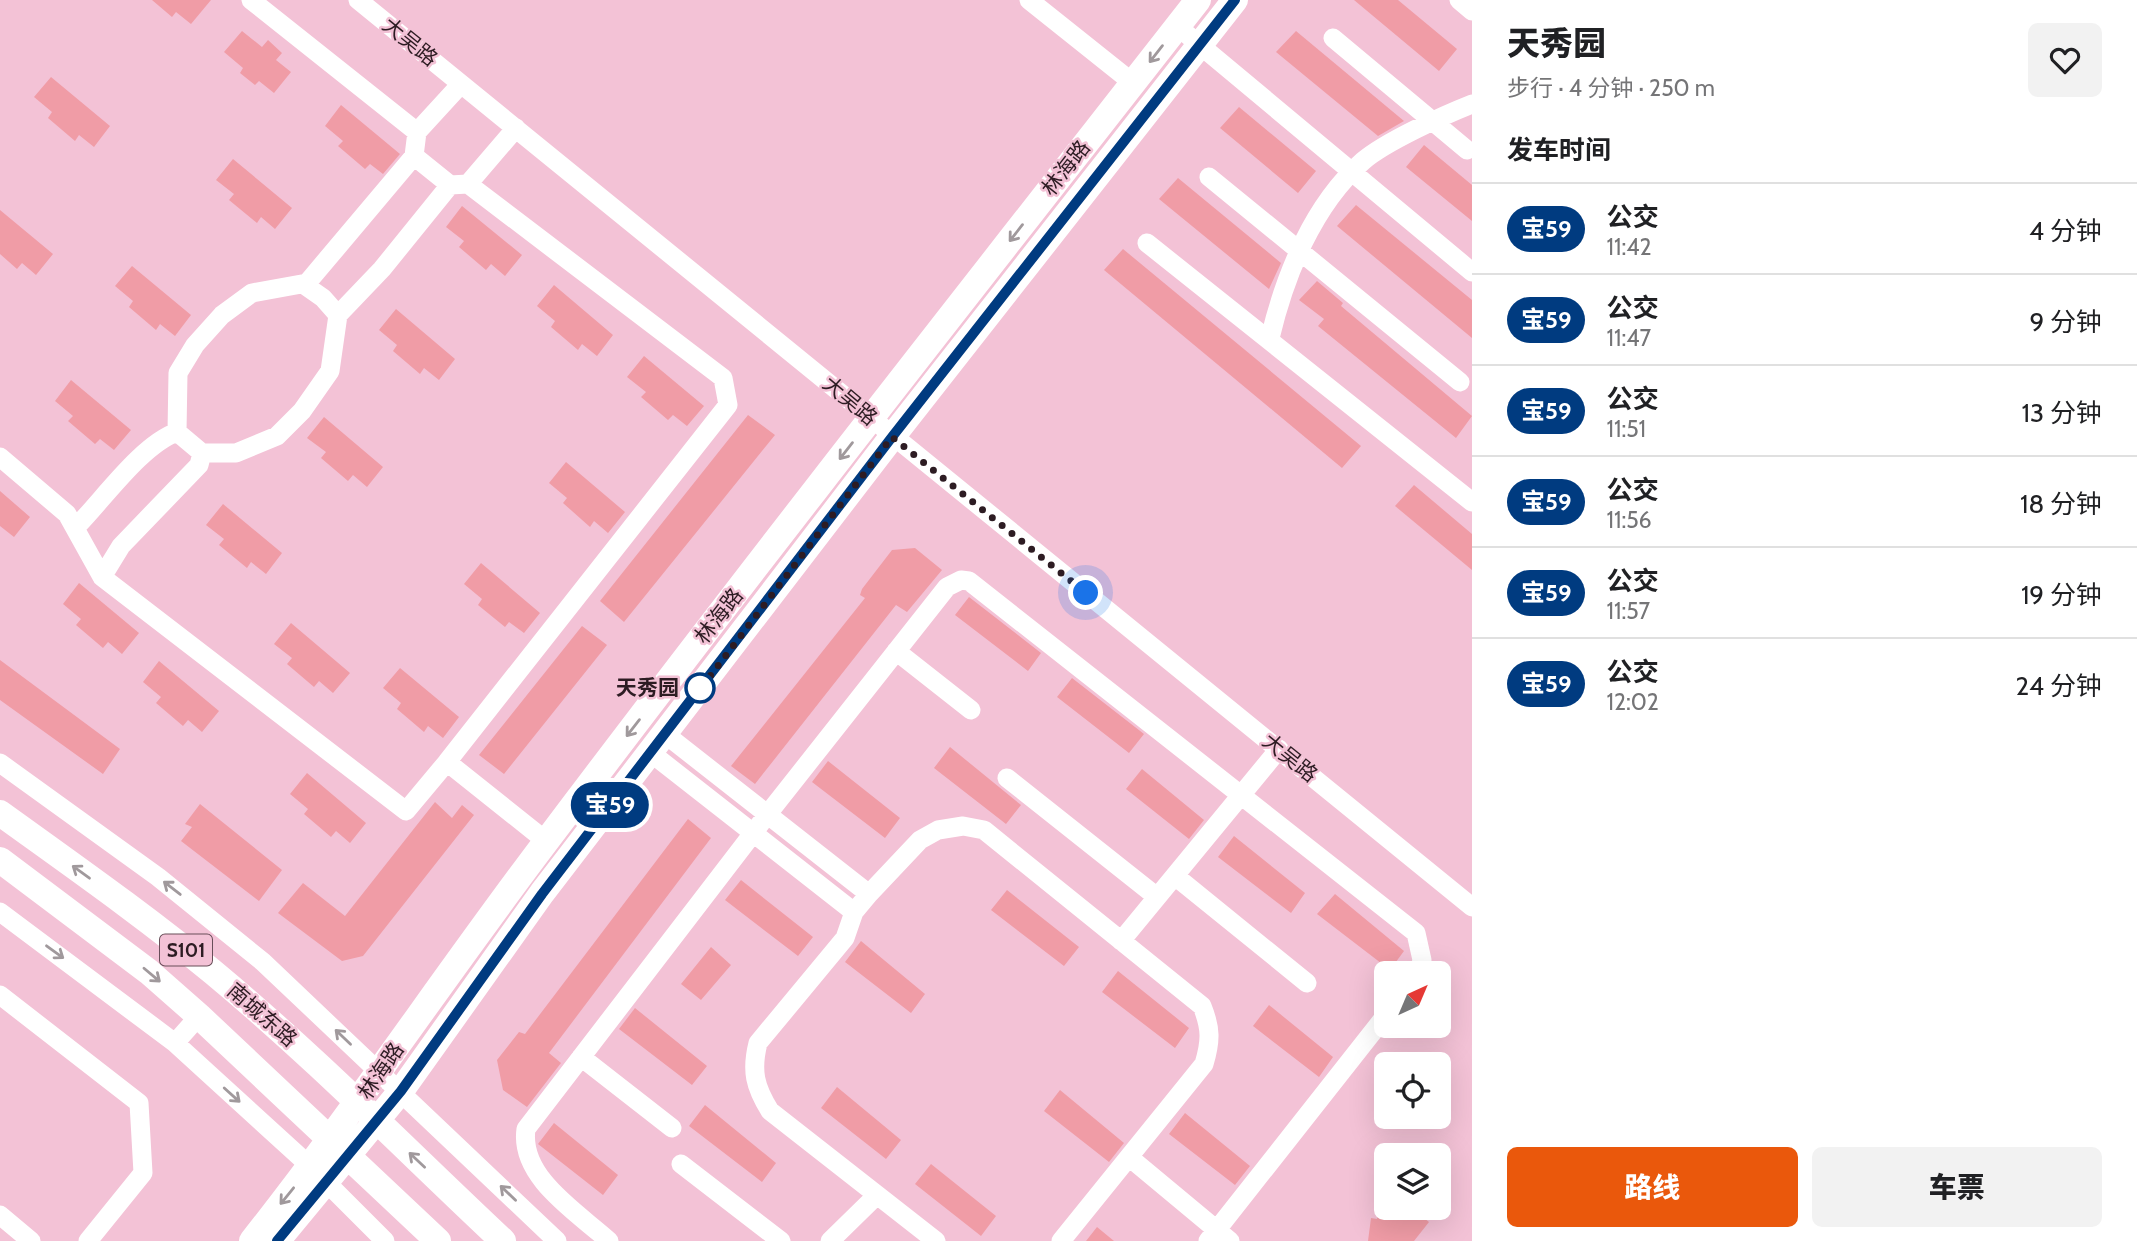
<!DOCTYPE html>
<html lang="zh">
<head>
<meta charset="utf-8">
<style>
  body { margin:0; font-family:Cabin,"Noto Sans SC",sans-serif; background:#f2f2f2; color:#202124; height:100vh; display:flex; flex-direction:column; font-size:26px; white-space:nowrap }
  * { box-sizing:border-box; margin:0 }
  p { font-size:23px; color:#757577 }
  .icon { flex:none; width:38px; height:38px; fill:none; stroke:currentColor; stroke-width:2; stroke-linecap:round; stroke-linejoin:round }
  .map { position:relative; flex:1; overflow:hidden }
  .sheet { display:flex; flex-direction:column; background:#fff; width:665px }
  .sheet>* { flex:none }
  .badge { padding:0 14px; border-radius:23px; font-size:24px; line-height:46px }
  .needle { width:46px; rotate:44deg }
  .fabs { position:absolute; left:1374px; top:961px; display:grid; gap:14px }
  .fabs a { display:grid; place-items:center; width:77px; height:77px; border-radius:10px; background:#fff; box-shadow:0 7px 28px #0002; font-size:35px }
  .you { position:absolute; width:35px; height:35px; margin:-18px; border:5px solid #fff; border-radius:50%; background:#1a73e8; box-shadow:0 0 0 10px #1a73e833 }
  .map>.badge { position:absolute; translate:-50% -50%; box-shadow:0 0 0 4px #fff }
  h2 { padding:0 35px; font-size:26px; line-height:63px }
  .round { display:grid; place-items:center; flex:none; width:74px; height:74px; border-radius:10px; background:#f2f2f2 }
  .summary { display:flex; align-items:center; justify-content:space-between; height:119px; padding:0 35px }
  h1 { font-size:33px; font-weight:800; line-height:52px }
  .button { display:flex; gap:14px; margin-top:auto; padding:14px 35px }
  .button a { flex:1; height:80px; border-radius:10px; background:#ea580c; color:#fff; font-size:28px; font-weight:800; line-height:80px; text-align:center }
  .button a+a { background:#f2f2f2; color:#202124 }
  ul { padding:0; list-style:none }
  li { display:flex; align-items:center; gap:21px; height:91px; padding:0 35px; border-top:2px solid #e0e0e0 }
  li div { flex:1 }
  li b { display:block; font-size:26px }
  li em { font-style:normal }
  li .badge { min-width:77px; font-weight:700; text-align:center }
  main { display:flex; flex:1; min-height:0 }
  .map>svg:first-child { display:block }
  .building { fill:#f09ca6 }
  .lines { fill:none; stroke-linecap:round; stroke-linejoin:round }
  .minor { stroke:#fff; stroke-width:19 }
  .major { stroke:#fff; stroke-width:26 }
  .oneway { stroke:#a0999c }
  .line-casing { stroke:#fff; stroke-width:16 }
  .line { stroke:#003b80; stroke-width:10 }
  .walk { stroke:#2d1c23; stroke-width:7; stroke-dasharray:0 12.6 }
  .stop-dot { fill:#fff; stroke:#003b80; stroke-width:3.5 }
  .labels { text-anchor:middle; stroke-width:5; stroke-linejoin:round; paint-order:stroke }
  .shield { fill:#f3c2d6; stroke:#684e59; stroke-width:2 }
  .shield-label { font-size:19px; font-weight:bold; fill:#2d1c23 }
  .street-label { font-size:21px; fill:#2d1c23; stroke:#f3c2d6 }
  .stop-label { font-size:21px; font-weight:bold; fill:#2d1c23; stroke:#f3c2d6; text-anchor:end }
</style>
</head>
<body>
<main>
<div class="map">
<svg width="1472" height="1241" viewBox="0 0 1472 1241">
  <rect width="100%" height="100%" fill="#f3c2d6"/>
  <path class="building" d="M152,0H211L191,24L176,12L172,17Z
    M1354,0H1398L1457,49L1439,71Z
    M242,31L262,47L268,40L282,53L276,60L291,72L274,93L259,81L255,85L240,73L243,68L224,52Z
    M1296,31L1404,121L1378,136L1276,52Z
    M51,77L110,126L94,147L79,135L75,141L48,118L52,112L34,97Z
    M341,105L400,154L383,174L370,164L365,169L338,146L343,141L325,126Z
    M1239,107L1316,171L1298,193L1220,128Z
    M1424,145L1472,185V221L1406,167Z
    M233,159L292,208L275,229L261,217L257,223L229,200L234,194L216,180Z
    M1178,178L1281,263L1269,289L1159,199Z
    M1356,205L1472,300V338L1337,226Z
    M462,206L522,255L505,276L491,264L486,270L459,247L464,241L446,227Z
    M0,210L53,254L36,275L22,263L17,269L0,254Z
    M1123,249L1361,446L1342,468L1104,270Z
    M132,266L191,315L175,336L160,324L156,330L129,307L133,301L115,286Z
    M1317,281L1343,303L1341,306L1472,416L1456,438L1318,326L1324,319L1299,300Z
    M554,285L613,335L597,356L582,344L578,350L551,327L555,321L537,306Z
    M396,309L455,359L439,380L424,368L420,374L393,351L397,345L379,330Z
    M644,356L704,406L687,426L673,415L668,420L641,397L646,392L627,377Z
    M71,380L131,430L114,450L100,439L95,444L68,421L73,416L55,401Z
    M748,415L775,435L624,622L600,601Z
    M324,417L383,467L367,487L353,475L348,481L321,458L326,452L307,438Z
    M566,462L625,512L608,533L594,521L590,527L563,503L567,498L549,483Z
    M1414,485L1472,534V570L1395,506Z
    M0,491L30,517L14,537L0,526Z
    M223,504L282,553L266,574L251,562L247,568L219,545L224,539L206,525Z
    M915,548L942,570L907,612L896,605L755,784L731,766L865,598L860,595L862,589L892,550Z
    M481,563L540,613L524,633L509,622L505,627L478,605L482,599L464,584Z
    M79,583L139,633L122,654L108,642L103,648L76,625L81,619L63,604Z
    M969,597L1041,653L1028,671L955,615Z
    M291,623L350,673L333,693L319,681L314,687L287,664L292,658L274,644Z
    M582,626L607,645L504,774L479,755Z
    M0,660L120,749L103,774L0,700Z
    M159,661L219,711L202,732L188,720L183,726L156,703L161,697L143,682Z
    M400,668L459,717L443,738L428,726L424,732L397,709L401,703L383,688Z
    M1072,678L1144,734L1129,753L1057,697Z
    M950,747L1021,805L1006,824L934,768Z
    M828,761L900,818L885,838L812,782Z
    M1142,769L1204,820L1189,839L1126,789Z
    M307,773L366,823L350,843L336,831L331,837L304,814L308,809L290,794Z
    M435,802L452,818L462,805L474,815L363,956L342,961L278,913L303,883L345,916Z
    M200,804L282,870L259,901L181,841L192,827L185,824Z
    M688,819L711,838L549,1053L561,1063L527,1107L503,1090L497,1060L519,1032L525,1034Z
    M1234,836L1305,893L1291,913L1218,857Z
    M741,880L813,937L798,956L725,900Z
    M1007,890L1079,947L1064,966L991,910Z
    M1335,894L1404,951L1390,970L1317,914Z
    M861,941L925,994L911,1013L845,962Z
    M711,947L731,965L701,1000L681,984Z
    M1118,971L1189,1028L1175,1048L1102,992Z
    M1269,1005L1333,1057L1319,1077L1253,1026Z
    M635,1008L707,1066L692,1085L619,1029Z
    M837,1087L901,1140L886,1159L821,1108Z
    M1060,1090L1124,1143L1109,1162L1044,1111Z
    M705,1105L776,1163L762,1182L689,1126Z
    M1185,1113L1250,1166L1235,1185L1169,1134Z
    M554,1123L618,1175L603,1195L538,1144Z
    M931,1164L996,1216L981,1236L915,1184Z
    M1380,1202L1386,1208H1411L1429,1222L1414,1241H1368L1371,1218L1377,1219Z
    M1097,1227L1114,1241H1086Z"/>
  <g class="lines">
    <path class="minor" d="M251,0L417,132L461,84
      M358,0L1472,907
      M1029,0L1133,83
      M1459,0L1472,11
      M1177,26L1472,272
      M1333,38L1467,150
      M417,132L414,156L307,283L252,293L222,315L195,345L178,373L177,432L202,453H236L277,436L302,411L330,371L338,315L382,269L450,185L468,184
      M414,156L450,185
      M1209,177L1460,382
      M1147,243L1472,502
      M303,284L323,298L338,315
      M1270,338C1285,275 1313,205 1363,161C1385,142 1444,115 1472,104
      M0,457L67,514L102,577L406,811L447,762L546,841
      M75,528C103,500 141,445 177,432
      M102,577L121,546L199,465L202,453
      M896,651L971,710
      M665,734L869,894
      M651,753L854,912
      M447,762L728,405L723,378L468,184L516,128
      M0,763L158,877L263,962L557,1241
      M1007,778L1157,897
      M1175,876L1307,983
      M0,912L175,1043L311,1167L385,1241
      M1121,941L1279,749
      M0,995L139,1103L143,1173L88,1241
      M175,1043L199,1016
      M581,1057L672,1128
      M1129,1157L1230,1241
      M681,1164L781,1241
      M0,1215L31,1241
      M609,1241C577,1212 519,1177 526,1129L767,815L947,587L961,580L969,581L1416,933L1422,960L1419,973
      M830,1241L877,1195
      M936,1241L770,1111C755,1087 751,1071 758,1043L845,938L854,912L869,894L920,840L938,830L963,826L984,830L1202,1006C1211,1028 1211,1041 1204,1064L1061,1241
      M1208,1241L1386,1015"/>
    <path class="major" d="M0,813C72,865 145,916 214,973C315,1057 407,1151 503,1241
      M0,860L149,972L199,1016L438,1241
      M252,1241C354,1112 445,975 545,843C759,559 979,280 1198,0
      M277,1241L401,1091L542,893L892,437L1235,0"/>
  </g>
  <defs><path id="oneway-shaft" d="M-6 0H5M1.5-3L5.5 0L1.5 3" fill="none" stroke-width="1.6" stroke-linecap="round" stroke-linejoin="round" transform="scale(1.75)"/></defs>
  <g class="oneway">
    <use href="#oneway-shaft" transform="translate(1156 54) rotate(128)"/>
    <use href="#oneway-shaft" transform="translate(1016 233) rotate(128)"/>
    <use href="#oneway-shaft" transform="translate(846 451) rotate(128)"/>
    <use href="#oneway-shaft" transform="translate(633 728) rotate(128)"/>
    <use href="#oneway-shaft" transform="translate(81 872) rotate(-144)"/>
    <use href="#oneway-shaft" transform="translate(172 888) rotate(-142)"/>
    <use href="#oneway-shaft" transform="translate(55 952) rotate(36)"/>
    <use href="#oneway-shaft" transform="translate(152 975) rotate(40)"/>
    <use href="#oneway-shaft" transform="translate(343 1037) rotate(-136)"/>
    <use href="#oneway-shaft" transform="translate(232 1095) rotate(42)"/>
    <use href="#oneway-shaft" transform="translate(417 1160) rotate(-137)"/>
    <use href="#oneway-shaft" transform="translate(508 1193) rotate(-136)"/>
    <use href="#oneway-shaft" transform="translate(287 1196) rotate(129)"/>
  </g>
  <g class="lines">
    <g class="line-casing">
      <path id="line" d="M277,1241L401,1091L542,894L892,437L1235,0"/>
    </g>
    <use href="#line" class="line"/>
    <path class="walk" d="M700,688L698,692L892,437L1086,593"/>
  </g>
  <circle class="stop-dot" cx="700" cy="688" r="14"/>
  <g class="labels">
    <rect class="shield" x="160" y="934.5" width="52" height="31" rx="5"/>
    <g class="shield-label">
      <text x="186" y="957">S101</text>
    </g>
    <g class="street-label">
      <text transform="translate(410 42) rotate(39)" y="7">大吴路</text>
      <text transform="translate(1066 168) rotate(-52)" y="7">林海路</text>
      <text transform="translate(850 401) rotate(40)" y="7">大吴路</text>
      <text transform="translate(719 616) rotate(-52)" y="7">林海路</text>
      <text transform="translate(1290 758) rotate(39)" y="7">大吴路</text>
      <text transform="translate(262 1015) rotate(41)" y="7">南城东路</text>
      <text transform="translate(381 1071) rotate(-56)" y="7">林海路</text>
    </g>
    <g class="stop-label">
      <text x="679" y="695">天秀园</text>
    </g>
  </g>
</svg>
<div class="fabs">
<a><svg class="needle" viewBox="-14 -14 28 28"><path d="M0-13l5 13h-10z" fill="#e53935"/><path d="M0 13l5-13h-10z" fill="#757577"/></svg></a>
<a><svg class="icon" aria-label="locate" viewBox="0 0 24 24"><circle cx="12" cy="12" r="6"/><path d="M12 2v4M12 18v4M2 12h4M18 12h4"/></svg></a>
<a><svg class="icon" aria-label="layers" viewBox="0 0 24 24"><path d="M12 4l9 5-9 5-9-5zM3 14l9 5 9-5"/></svg></a>
</div>
<div class="you" style="left:1086px;top:593px"></div>
<b class="badge" style="left:610px;top:805px;background:#003b80;color:#fff">宝59</b>
</div>
<section class="sheet">
<div class="summary"><div><h1>天秀园</h1><p>步行 · 4 分钟 · 250 m</p></div><a class="round"><svg class="icon" aria-label="heart" viewBox="0 0 24 24"><path d="M12 20l-8-8c-3-5 5-10 8-4 3-6 11-1 8 4z"/></svg></a></div>
<h2>发车时间</h2>
<ul>
<li><span class="badge" style="background:#003b80;color:#fff">宝59</span><div><b>公交</b><p>11:42</p></div><em>4 分钟</em></li>
<li><span class="badge" style="background:#003b80;color:#fff">宝59</span><div><b>公交</b><p>11:47</p></div><em>9 分钟</em></li>
<li><span class="badge" style="background:#003b80;color:#fff">宝59</span><div><b>公交</b><p>11:51</p></div><em>13 分钟</em></li>
<li><span class="badge" style="background:#003b80;color:#fff">宝59</span><div><b>公交</b><p>11:56</p></div><em>18 分钟</em></li>
<li><span class="badge" style="background:#003b80;color:#fff">宝59</span><div><b>公交</b><p>11:57</p></div><em>19 分钟</em></li>
<li><span class="badge" style="background:#003b80;color:#fff">宝59</span><div><b>公交</b><p>12:02</p></div><em>24 分钟</em></li>
</ul>
<div class="button"><a>路线</a><a>车票</a></div>
</section>
</main>
</body>
</html>
